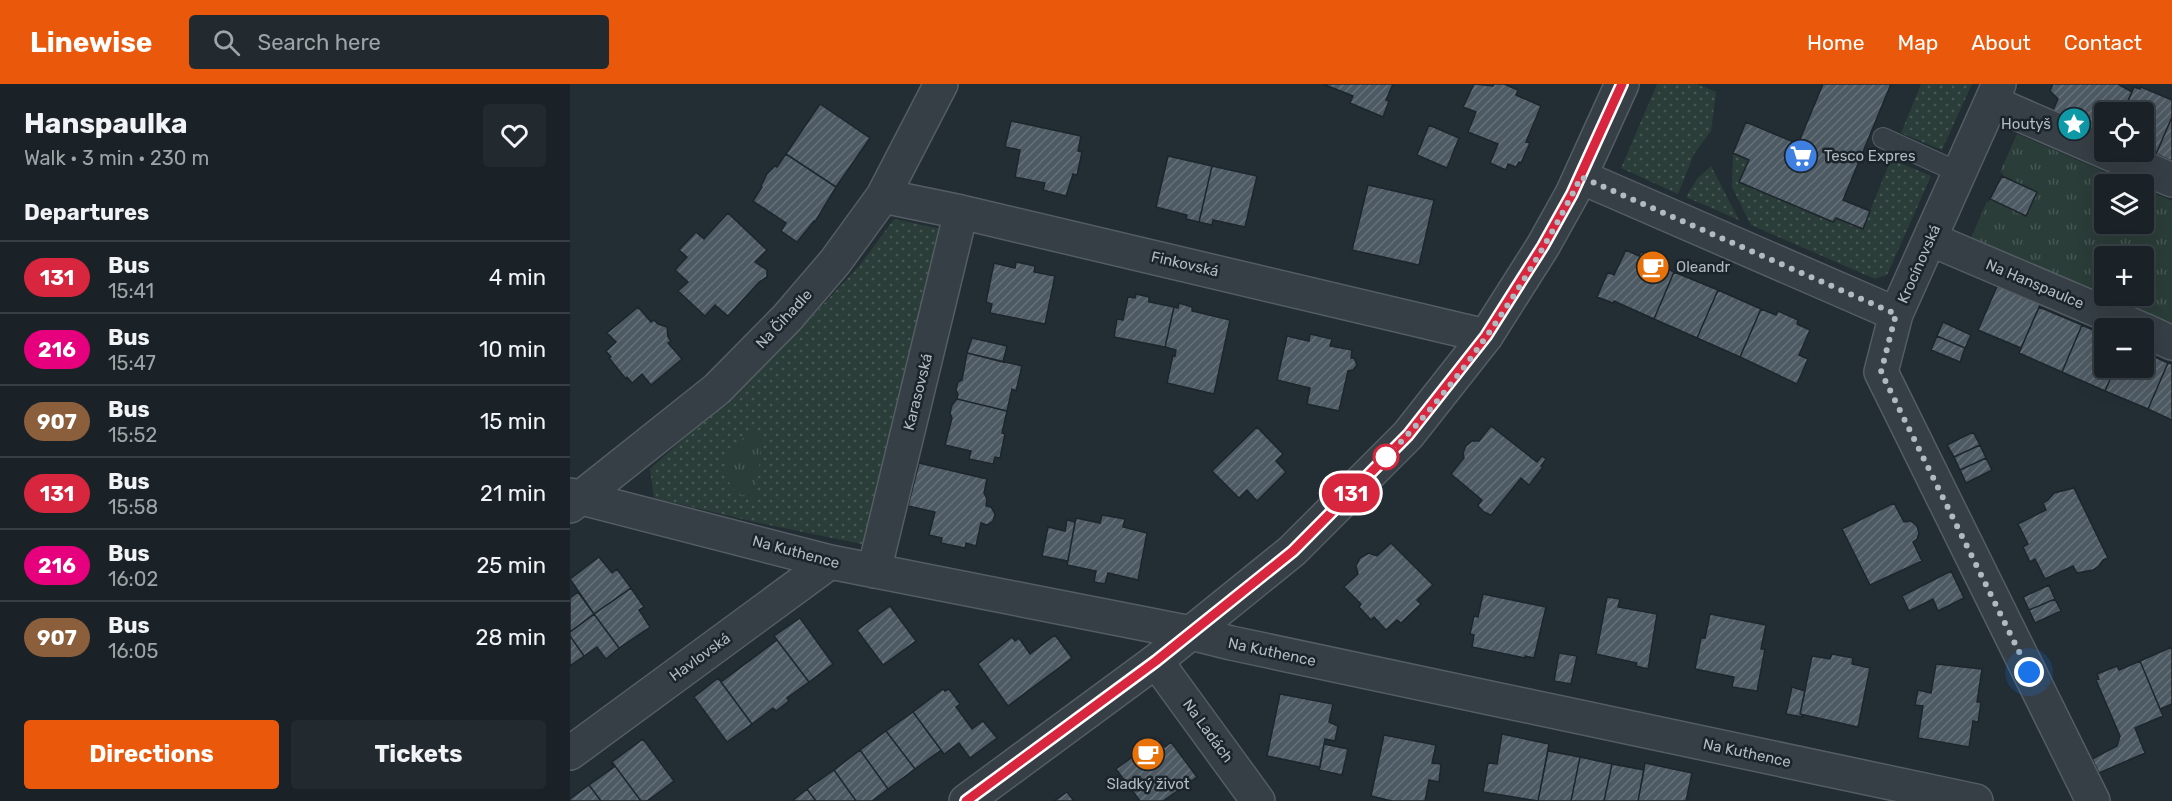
<!DOCTYPE html>
<html lang="en">
<head>
<meta charset="utf-8">
<style>
  body { margin:0; font-family:Rubik,sans-serif; background:#232a2f; color:#f1f3f6; height:100vh; display:flex; flex-direction:column; font-size:22px; white-space:nowrap }
  * { box-sizing:border-box; margin:0 }
  p { font-size:20px; color:#9fa4a7 }
  .icon { flex:none; width:33px; height:33px; fill:none; stroke:currentColor; stroke-width:2; stroke-linecap:round; stroke-linejoin:round }
  .map { position:relative; flex:1; overflow:hidden }
  .drawer { display:flex; flex-direction:column; background:#1a2227; width:570px }
  .drawer>* { flex:none }
  .badge { padding:0 12px; border-radius:20px; font-size:21px; line-height:39px }
  .fabs { position:absolute; left:1524px; top:18px; display:grid; gap:12px }
  .fabs a { display:grid; place-items:center; width:60px; height:60px; border-radius:6px; background:#1a2227; box-shadow:0 6px 24px #0002,0 0 0 2px #383f44; font-size:30px }
  .you { position:absolute; width:30px; height:30px; margin:-15px; border:4px solid #fff; border-radius:50%; background:#1a73e8; box-shadow:0 0 0 9px #1a73e833 }
  .map>.badge { position:absolute; translate:-50% -50%; box-shadow:0 0 0 3px #fff }
  h2 { padding:0 24px; font-size:22px; line-height:54px }
  .round { display:grid; place-items:center; flex:none; width:63px; height:63px; border-radius:6px; background:#232a2f }
  .summary { display:flex; align-items:center; justify-content:space-between; height:102px; padding:0 24px }
  h1 { font-size:28px; font-weight:700; line-height:45px }
  .action { display:flex; gap:12px; margin-top:auto; padding:12px 24px }
  .action a { flex:1; height:69px; border-radius:6px; background:#ea580c; color:#fff; font-size:24px; font-weight:700; line-height:69px; text-align:center }
  .action a+a { background:#232a2f; color:#f1f3f6 }
  ul { padding:0; list-style:none }
  li { display:flex; align-items:center; gap:18px; height:72px; padding:0 24px; border-top:2px solid #383f44 }
  li div { flex:1 }
  li b { display:block; font-size:22px }
  li em { font-style:normal }
  li .badge { min-width:66px; font-weight:700; text-align:center }
  header { display:flex; align-items:center; gap:36px; box-sizing:border-box; height:84px; padding:0 30px; background:#ea580c; color:#fff }
  header strong { font-size:28px }
  nav { display:flex; gap:33px; margin-inline-start:auto; font-size:21px }
  .search { width:420px; height:54px; background:#232a2f; display:flex; align-items:center; gap:15px; box-sizing:border-box; padding:0 21px; border-radius:6px; color:#9fa4a7; font-size:22px }
  main { display:flex; flex:1; min-height:0 }
  .map>svg:first-child { display:block }
  .grass { fill:url(#grass-dots) }
  .park { fill:url(#park-tufts) }
  .building { fill:url(#building-hatch); stroke:#1d262c; stroke-width:1.5 }
  .lines { fill:none; stroke-linecap:round; stroke-linejoin:round }
  .service-casing { stroke:#535d63; stroke-width:22 }
  .minor-casing { stroke:#535d63; stroke-width:36 }
  .tertiary-casing { stroke:#535d63; stroke-width:36 }
  .service { stroke:#363f45; stroke-width:20 }
  .minor { stroke:#363f45; stroke-width:33 }
  .tertiary { stroke:#363f45; stroke-width:33 }
  .line-casing { stroke:#fff; stroke-width:14 }
  .line { stroke:#d7263d; stroke-width:9 }
  .walk { stroke:#b0bac2; stroke-width:6; stroke-dasharray:0 10.8 }
  .stop-dot { fill:#fff; stroke:#d7263d; stroke-width:3 }
  .labels { text-anchor:middle; stroke-width:5; stroke-linejoin:round; paint-order:stroke }
  .poi-label { font-size:15px; fill:#b0bac2; stroke:#1b242a; text-anchor:start }
  .street-label { font-size:15px; fill:#b0bac2; stroke:#1b242a }
</style>
</head>
<body>
<header>
<strong>Linewise</strong>
<div class="search"><svg class="icon" aria-label="search" viewBox="0 0 24 24"><circle cx="10" cy="10" r="6"/><path d="M15 15l6 6"/></svg>Search here</div>
<nav><a>Home</a><a>Map</a><a>About</a><a>Contact</a></nav>
</header>
<main>
<section class="drawer">
<div class="summary"><div><h1>Hanspaulka</h1><p>Walk · 3 min · 230 m</p></div><a class="round"><svg class="icon" aria-label="heart" viewBox="0 0 24 24"><path d="M12 20l-8-8c-3-5 5-10 8-4 3-6 11-1 8 4z"/></svg></a></div>
<h2>Departures</h2>
<ul>
<li><span class="badge" style="background:#d7263d;color:#fff">131</span><div><b>Bus</b><p>15:41</p></div><em>4 min</em></li>
<li><span class="badge" style="background:#e6007e;color:#fff">216</span><div><b>Bus</b><p>15:47</p></div><em>10 min</em></li>
<li><span class="badge" style="background:#8b5e3c;color:#fff">907</span><div><b>Bus</b><p>15:52</p></div><em>15 min</em></li>
<li><span class="badge" style="background:#d7263d;color:#fff">131</span><div><b>Bus</b><p>15:58</p></div><em>21 min</em></li>
<li><span class="badge" style="background:#e6007e;color:#fff">216</span><div><b>Bus</b><p>16:02</p></div><em>25 min</em></li>
<li><span class="badge" style="background:#8b5e3c;color:#fff">907</span><div><b>Bus</b><p>16:05</p></div><em>28 min</em></li>
</ul>
<div class="action"><a>Directions</a><a>Tickets</a></div>
</section>
<div class="map">
<svg width="1602" height="717" viewBox="0 0 1602 717">
  <defs>
    <pattern id="grass-dots" width="8" height="8" patternUnits="userSpaceOnUse" patternTransform="scale(1.5)"><rect width="8" height="8" fill="#2b3d39"/><path d="M2 2h.1M6 6h.1" fill="none" stroke="#475754" stroke-width="1.8" stroke-linecap="round"/></pattern>
    <pattern id="park-tufts" width="24" height="20" patternUnits="userSpaceOnUse" patternTransform="scale(1.5)"><rect width="24" height="20" fill="#2b3d39"/><path d="M3 7l-1-3M5 7V3M7 7l1-3M15 17l-1-3M17 17v-4M19 17l1-3" fill="none" stroke="#475754"/></pattern>
    <pattern id="building-hatch" width="6" height="6" patternUnits="userSpaceOnUse" patternTransform="scale(1.5)"><rect width="6" height="6" fill="#4e5a63"/><path d="M-1 1l2-2M0 6l6-6M5 7l2-2" fill="none" stroke="#657078"/></pattern>
  </defs>
  <rect width="100%" height="100%" fill="#232d34"/>
  <path class="grass" d="M1087,0H1127L1146,8L1141,47L1124,70L1108,110L1051,84Z
    M1351,0H1402L1372,66L1331,49Z
    M1163,69L1179,76L1170,98L1263,138L1266,134L1293,144L1321,75L1361,92L1317,191L1305,195L1181,141L1162,103Z
    M1141,82L1169,136L1116,113L1127,95Z
    M324,135L371,145L296,461L185,438L84,414L80,385L208,269L290,181Z"/>
  <path class="park" d="M1447,50L1563,100H1534V140H1574V105L1602,117V240L1535,212H1574V172H1534V211L1401,154L1417,117L1419,118L1420,115L1456,132L1467,109L1432,92L1433,89L1430,88Z
    M186,348H194L184,417C179,414 171,412 167,408C143,387 160,355 186,348Z"/>
  <path class="building" d="M753,0H823L816,16L819,17L813,33L780,19L783,12Z
    M904,0L923,2L924,0H934L948,6L946,11L971,22L956,58L960,59L951,79L949,78L946,83L938,80L936,86L920,79L928,60L898,48L906,28L893,23Z
    M1253,0H1321L1273,116L1300,127L1293,145L1266,134L1263,138L1169,98L1179,76L1163,69L1176,38L1228,60Z
    M1483,0H1548L1562,8L1553,28H1534V54L1481,31L1488,15L1480,7Z
    M1564,3L1570,5L1571,3L1602,16V33L1586,70L1574,65V28H1553Z
    M250,20L300,54L266,103L216,70Z
    M1602,33V77L1586,70Z
    M441,37L511,52L508,67L512,68L507,91L503,90L496,112L473,106L475,99L445,93L450,66L435,63Z
    M859,41L889,54L877,84L847,71Z
    M216,70L266,103L245,138L244,137L227,158L211,147L216,139L183,117L192,103L191,102L197,90L205,82L207,83Z
    M598,72L642,82L629,138L616,135L617,131L586,123Z
    M642,82L687,92L675,143L643,136L642,141L629,138Z
    M1432,92L1467,108L1456,132L1420,115Z
    M798,101L864,116L849,181L782,166Z
    M158,129L197,166L185,178L197,186V193L189,198L158,232L145,221L135,232L108,207L118,198L105,186L117,173L109,166L126,148L134,155Z
    M1056,166L1069,172L1071,168L1091,176L1089,181L1104,188L1084,235L1044,217L1043,219L1027,213L1038,188L1044,191Z
    M446,178L465,182L464,188L485,192L475,240L420,229L422,220L416,218L424,179L445,184Z
    M1104,188L1148,206L1127,254L1084,235Z
    M1428,200L1471,219L1451,264L1408,246Z
    M1148,206L1191,225L1170,273L1127,254Z
    M566,210L579,213V218L604,223L595,263L544,253L547,235L553,236L558,213L565,214Z
    M609,219L622,223V227L660,236L644,310L597,299L603,271L605,272L606,266L595,263L604,223L608,224Z
    M68,223L81,238L84,236L88,240L97,243L98,253L101,257L98,259L112,275L81,301L72,290L62,299L57,293L56,295L39,274L41,273L36,267L46,258L37,249Z
    M1469,223L1512,241L1492,288L1449,269Z
    M1191,225L1206,231L1208,227L1228,236L1227,240L1240,246L1229,271L1238,275L1227,300L1170,273Z
    M1373,238L1401,251L1395,264L1367,252Z
    M1512,241L1534,251V284H1545L1535,307L1492,288Z
    M740,250L762,255L760,262L782,266L781,274H784L787,281L783,286L778,287L769,327L737,320L740,304L707,296L717,252L739,257Z
    M1367,252L1395,264L1390,278L1361,266Z
    M402,254L437,262L433,278L397,269Z
    M1574,268L1598,279L1578,325L1535,307L1545,284H1574Z
    M397,269L452,282L446,307L442,305L437,327L387,315L388,310L386,306L388,298L392,296Z
    M1598,279L1602,280V336L1578,325Z
    M387,315L437,327L432,349L435,350L430,374L425,373L423,380L399,375L401,367L375,361L382,334L380,329L382,321Z
    M921,342L967,378L972,372L976,375L971,382L973,383L959,401L951,394L921,431L914,428L909,423L908,421L912,416L881,390L894,374L893,369L896,362L902,357H909Z
    M687,343L713,370L706,377L716,388L687,417L677,406L669,414L642,387Z
    M1403,348L1410,361L1384,373L1377,361Z
    M1410,361L1416,374L1390,386L1384,373Z
    M1416,374L1422,386L1396,399L1390,386Z
    M349,379L417,395L414,409L417,415L416,422L421,423L425,430L423,437L417,441L411,439L406,462L396,459L395,464L371,459L372,454L359,451L365,428L338,422Z
    M1504,404L1538,474L1533,476L1529,482L1523,486L1507,489L1503,482L1475,495L1465,475L1460,478L1453,463L1458,460L1448,440L1476,426L1473,419L1478,416L1484,409Z
    M1324,419L1334,438L1341,437L1347,442L1349,449L1347,455L1343,458L1352,477L1300,501L1272,445Z
    M532,431L555,435L553,443L577,449L568,496L538,489L535,500L524,498L526,487L497,481L506,434L530,439Z
    M497,436L505,438L498,477L472,472L478,443L495,447Z
    M821,459L863,501L847,516L851,520L831,539L827,536L816,546L804,533L801,536L789,523L791,520L774,503L788,490L786,482L790,474L799,469L807,472Z
    M29,473L42,489L47,485L61,504L24,530L0,495Z
    M1381,487L1394,514L1368,527L1363,515L1339,527L1332,512Z
    M1479,501L1485,515L1459,526L1453,513Z
    M61,504L74,523L69,526L80,543L49,564L24,530Z
    M8,508L24,530L0,548V514Z
    M913,510L976,523L964,574L955,572V574L902,563L904,551L900,550L904,532L908,533Z
    M1037,513L1050,515L1048,523L1087,530L1078,585L1066,582L1067,579L1026,570Z
    M1485,515L1491,527L1465,539L1459,526Z
    M320,522L346,557L313,581L287,546Z
    M24,530L49,564L36,575L27,563L14,572L0,552V548Z
    M1140,530L1196,541L1191,565H1195L1187,607L1162,603L1164,593L1125,585L1131,554H1135Z
    M230,534L263,580L239,598L204,552Z
    M485,551L502,574L438,622L408,580L442,553L445,557L449,554L460,570Z
    M0,552L14,572L0,582Z
    M207,556L239,598L217,614L219,617L206,627L203,624L182,640L151,598Z
    M1602,563V620L1590,625L1570,577Z
    M989,569L1007,572L1001,600L984,597Z
    M1262,570L1283,574L1282,580L1300,584L1288,643L1230,630L1242,572L1260,575Z
    M1570,577L1593,632L1565,644L1575,669L1529,689L1522,675L1547,662L1550,652L1526,596L1529,595L1527,590L1547,582L1549,586Z
    M1366,580L1412,585L1407,618H1411L1408,638L1403,637L1399,663L1348,654L1353,622L1345,621L1348,606L1361,609Z
    M148,594L182,640L157,658L124,613Z
    M1222,603L1235,607L1230,630L1233,632V633L1216,630Z
    M373,605L375,607L379,605L390,620L386,623L402,645L413,637L427,654L400,674L389,659L374,670L343,628Z
    M710,610L763,620L759,638L768,642L765,657L755,655L750,683L697,672Z
    M343,628L371,666L345,685L316,647Z
    M316,647L345,685L318,705L290,666Z
    M932,650L979,660L968,717L913,708L918,679L927,680Z
    M814,651L866,661L862,679L871,680L869,698L859,696L855,717H822L801,712Z
    M588,654L595,663L601,658L627,693L593,717H570L546,685Z
    M73,655L104,697L77,717H71L42,678Z
    M754,660L778,665L772,691L749,686Z
    M290,666L318,705L302,717H286L264,686Z
    M978,667L1010,673L1001,717H968Z
    M1010,673L1042,680L1034,717H1001Z
    M42,678L71,717H31L19,701L44,683L41,679Z
    M1075,679L1122,689L1116,717H1068Z
    M1042,680L1074,686L1068,717H1034Z
    M264,686L286,717H246L237,705Z
    M19,701L31,717H0V715Z
    M237,705L246,717H222Z
    M497,708L504,717H484Z"/>
  <g class="lines">
    <g class="service-casing">
      <path id="service" d="M1313,54L1390,89"/>
    </g>
    <g class="minor-casing">
      <path id="minor" d="M1429,0L1326,230L1311,288L1523,717
        M1421,18L1534,67
        M1536,68L1602,96
        M1011,93L1326,230
        M313,112L391,128L916,252
        M1360,155L1569,244
        M1574,246L1602,259
        M0,411L260,478L621,549L661,559L1406,717
        M0,422L147,305L217,234L265,178L313,112L371,0
        M304,487L391,128
        M586,577L688,717
        M0,669L260,478"/>
    </g>
    <g class="tertiary-casing">
      <path id="tertiary" d="M396,717L586,577L722,467L838,351L916,252L973,162L1002,110L1052,0"/>
    </g>
    <use href="#service" class="service"/>
    <use href="#minor" class="minor"/>
    <use href="#tertiary" class="tertiary"/>
  </g>
  <g class="lines">
    <g class="line-casing">
      <path id="line" d="M396,717L586,577L723,467L838,351L916,252L973,162L1002,110L1052,0"/>
    </g>
    <use href="#line" class="line"/>
    <path class="walk" d="M816,373C893,297 963,190 1011,93L1326,230L1311,288L1459,588"/>
  </g>
  <defs>
    <g id="sight-disc" transform="scale(1.725)"><circle r="9.5" fill="#0f9aa8" stroke="#1b242a"/><path d="M0-6L1.8-2.2L6-1.7L2.9 1.2L3.7 5.4L0 3.3L-3.7 5.4L-2.9 1.2L-6-1.7L-1.8-2.2Z" fill="#fff"/></g>
    <g id="supermarket-disc" transform="scale(1.725)"><circle r="9.5" fill="#3f7fe0" stroke="#1b242a"/><path d="M-6-5.5h2.5l.6 2H6L4.5 2H-2.5L-4.4-4H-6ZM-1.5 3.2a1.3 1.3 0 1 0 .1 0ZM3 3.2a1.3 1.3 0 1 0 .1 0Z" fill="#fff"/></g>
    <g id="cafe-disc" transform="scale(1.725)"><circle r="9.5" fill="#e8710a" stroke="#1b242a"/><path d="M-5.5-4.5H6V0H3Q3 3.5 0 3.5H-2.5Q-5.5 3.5-5.5 0ZM3-3.2v2h1.7v-2ZM-6 4.5H4V6H-6Z" fill="#fff"/></g>
  </defs>
  <g fill-rule="evenodd">
    <use href="#sight-disc" x="1504" y="40"/>
    <use href="#supermarket-disc" x="1231" y="72"/>
    <use href="#cafe-disc" x="1083" y="183"/>
    <use href="#cafe-disc" x="578" y="670"/>
  </g>
  <circle class="stop-dot" cx="816" cy="373" r="12"/>
  <g class="labels">
    <g class="poi-label">
      <text x="1481" y="45" text-anchor="end">Houtyš</text>
      <text x="1254" y="77">Tesco Expres</text>
      <text x="1106" y="188">Oleandr</text>
      <text x="578" y="705" text-anchor="middle">Sladký život</text>
    </g>
    <g class="street-label">
      <text transform="translate(615 180) rotate(13)" y="5">Finkovská</text>
      <text transform="translate(1349 180) rotate(-66)" y="5">Krocínovská</text>
      <text transform="translate(1465 200) rotate(23)" y="5">Na Hanspaulce</text>
      <text transform="translate(214 235) rotate(-47)" y="5">Na Čihadle</text>
      <text transform="translate(348 308) rotate(-76)" y="5">Karasovská</text>
      <text transform="translate(226 468) rotate(15)" y="5">Na Kuthence</text>
      <text transform="translate(702 568) rotate(12)" y="5">Na Kuthence</text>
      <text transform="translate(130 573) rotate(-36)" y="5">Havlovská</text>
      <text transform="translate(638 647) rotate(54)" y="5">Na Ladách</text>
      <text transform="translate(1177 669) rotate(12)" y="5">Na Kuthence</text>
    </g>
  </g>
</svg>
<div class="fabs">
<a><svg class="icon" aria-label="locate" viewBox="0 0 24 24"><circle cx="12" cy="12" r="6"/><path d="M12 2v4M12 18v4M2 12h4M18 12h4"/></svg></a>
<a><svg class="icon" aria-label="layers" viewBox="0 0 24 24"><path d="M12 4l9 5-9 5-9-5zM3 14l9 5 9-5"/></svg></a>
<a>+</a>
<a>−</a>
</div>
<div class="you" style="left:1459px;top:588px"></div>
<b class="badge" style="left:781px;top:409px;background:#d7263d;color:#fff">131</b>
</div>
</main>
</body>
</html>
